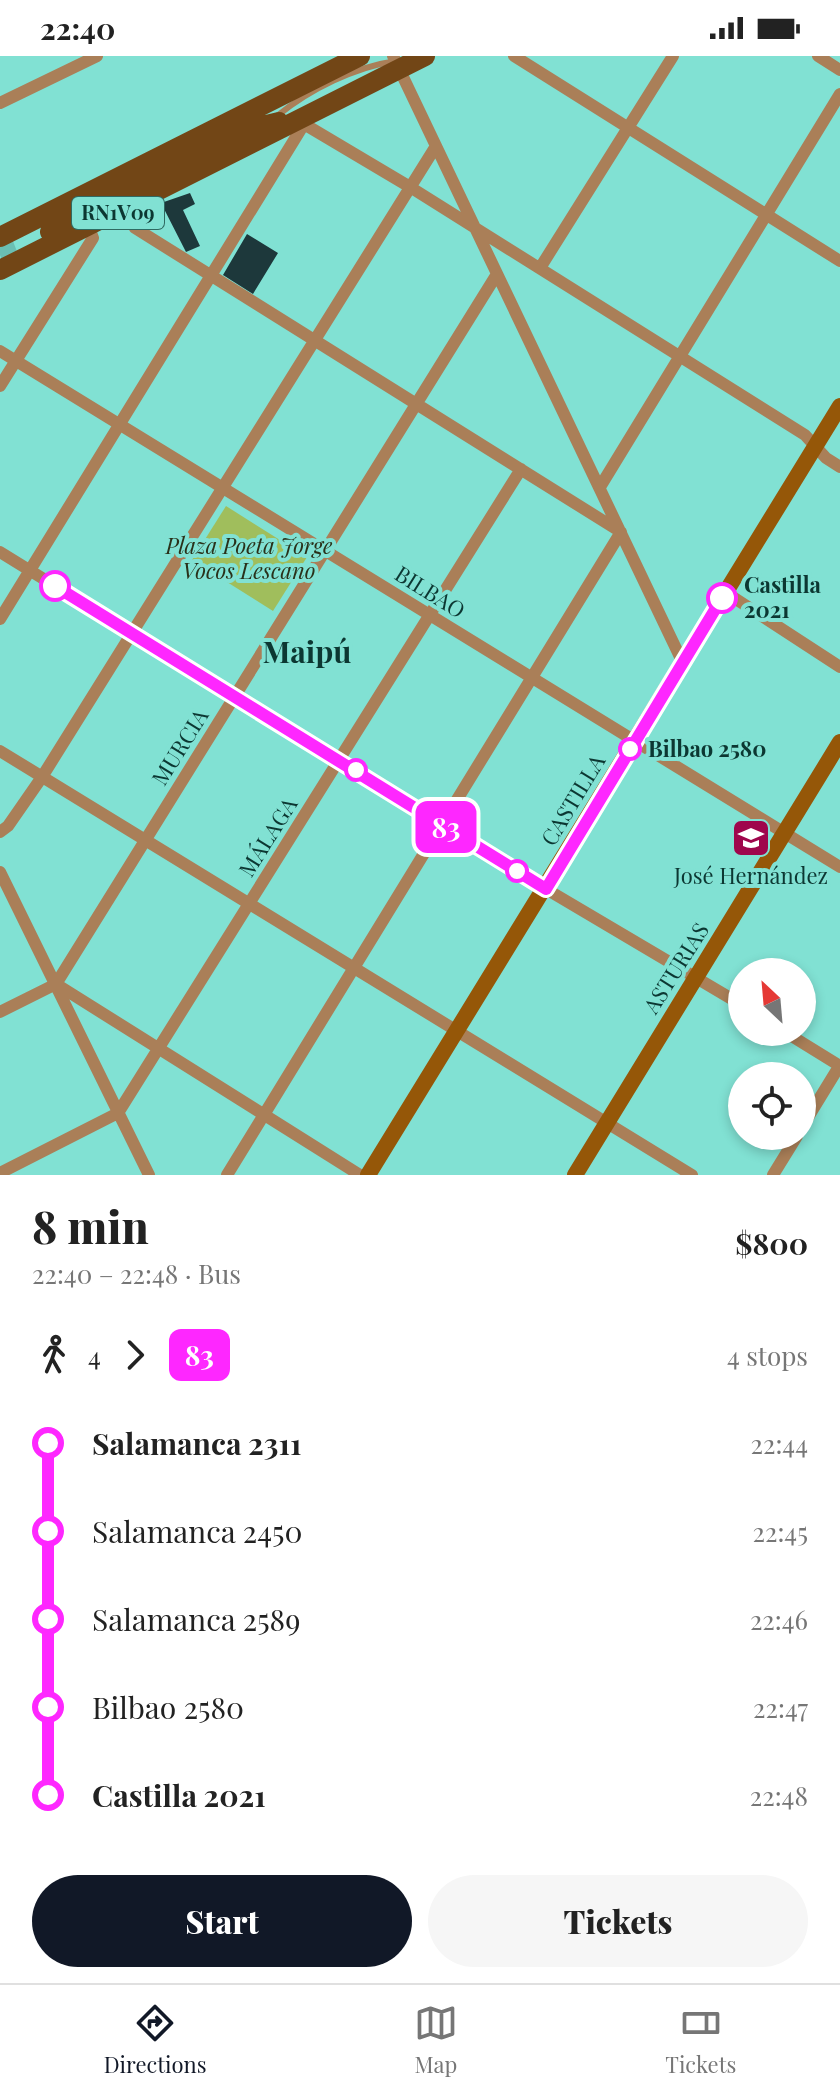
<!DOCTYPE html>
<html lang="en">
<head>
<meta charset="utf-8">
<style>
  body { margin:0; font-family:"Playfair Display",serif; background:#f6f6f6; color:#222; height:100vh; display:flex; flex-direction:column; font-size:30px; white-space:nowrap }
  * { box-sizing:border-box; margin:0 }
  p { font-size:26px; color:#767676 }
  .icon { flex:none; width:44px; height:44px; fill:none; stroke:currentColor; stroke-width:2; stroke-linecap:round; stroke-linejoin:round }
  .map { position:relative; height:1119px; overflow:hidden }
  .details { display:flex; flex-direction:column; background:#fff; flex:1 }
  .details>* { flex:none }
  .badge { padding:0 16px; border-radius:12px; font-size:28px; line-height:52px }
  .needle { width:52px; rotate:334deg }
  .tools { position:absolute; left:728px; top:902px; display:grid; gap:16px }
  .tools a { display:grid; place-items:center; width:88px; height:88px; border-radius:50%; background:#fff; box-shadow:0 4px 12px #0003; font-size:40px }
  .map>.badge { position:absolute; translate:-50% -50%; box-shadow:0 0 0 4px #fff }
  .legs { display:flex; align-items:center; gap:12px; height:88px; padding:0 32px; font-size:26px }
  .legs p { margin-inline-start:auto }
  .summary { display:flex; align-items:center; justify-content:space-between; height:136px; padding:0 32px }
  h1 { font-size:44px; font-weight:800; line-height:60px }
  .action { display:flex; gap:16px; margin-top:auto; padding:16px 32px }
  .action a { flex:1; height:92px; border-radius:48px; background:#111827; color:#fff; font-size:32px; font-weight:800; line-height:92px; text-align:center }
  .action a+a { background:#f6f6f6; color:#222 }
  ul { padding:0 32px; list-style:none }
  li { display:flex; align-items:center; gap:28px; height:88px; font-size:30px }
  li i { display:grid; place-items:center; width:12px; height:100%; margin:0 10px; background:currentColor }
  li i::after { content:''; width:20px; height:20px; margin:-10px; border:6px solid; border-radius:50%; background:#fff }
  li p { margin-inline-start:auto }
  li:first-child i { background:linear-gradient(#0000 50%,currentColor 0) }
  li:last-child i { background:linear-gradient(currentColor 50%,#0000 0) }
  .status { display:flex; justify-content:space-between; align-items:center; height:56px; padding:0 40px; background:#fff; direction:ltr }
  .status svg { height:22px; fill:currentColor }
  .dock { display:flex; justify-content:space-around; align-items:center; height:112px; border-top:2px solid #e0e0e0; background:#fff; font-size:22px; color:#767676 }
  .dock a { display:grid; justify-items:center; gap:4px }
  .dock .on { color:#111827 }
  .map>svg:first-child { display:block }
  .green { fill:#a0be5c }
  .building { fill:#1d383b }
  .lines { fill:none; stroke-linecap:round; stroke-linejoin:round }
  .primary-tunnel { stroke:#6abfb3; stroke-width:20; stroke-dasharray:20 10; stroke-linecap:butt }
  .lane { stroke:#aa7f58; stroke-width:6 }
  .street { stroke:#aa7f58; stroke-width:12 }
  .secondary { stroke:#955708; stroke-width:16 }
  .primary { stroke:#724616; stroke-width:20 }
  .line-1-casing { stroke:#fff; stroke-width:18 }
  .line-1 { stroke:#fe27ff; stroke-width:12 }
  .stop-1-dot { fill:#fff; stroke:#fe27ff; stroke-width:4 }
  .labels { text-anchor:middle; stroke-width:8; stroke-linejoin:round; paint-order:stroke }
  .shield { fill:#81e1d3; stroke:#2f6a62; stroke-width:2 }
  .shield-label { font-size:20px; font-weight:bold; fill:#0c3732 }
  .park-label { font-size:22px; font-style:italic; fill:#29311a; stroke:#81e1d3 }
  .stop-label { font-size:22px; font-weight:bold; fill:#0c3732; stroke:#81e1d3; text-anchor:start }
  .street-label { font-size:22px; fill:#0c3732; stroke:#81e1d3 }
  .poi-label { font-size:22px; fill:#0c3732; stroke:#81e1d3 }
  .district-label { font-size:30px; font-weight:bold; fill:#0c3732; stroke:#81e1d3 }
</style>
</head>
<body>
<div class="status"><b>22:40</b><svg viewBox="0 0 49 12"><path d="M0 12V9h3v3zM5 12V6h3v6zM10 12V3h3v9zM15 12V0h3v12zM26 1h20v11H26zM47 4h2v5h-2z"/></svg></div>
<div class="map">
<svg width="840" height="1119" viewBox="0 0 840 1119">
  <rect width="100%" height="100%" fill="#81e1d3"/>
  <path class="green" d="M226,450L307,501L273,555L192,504Z"/>
  <path class="building" d="M190,137L195,148L183,154L200,190L186,196L161,147Z
    M247,178L278,197L253,238L223,219Z"/>
  <g class="lines">
    <path class="primary-tunnel" d="M0,199L16,193"/>
    <path class="lane" d="M277,60C310,33 355,11 396,5"/>
    <path class="street" d="M393,0L682,605
      M514,0L840,205
      M818,0L840,14
      M0,47L97,0
      M304,68L410,131L805,379L826,402L840,411
      M124,154L135,172L621,476L227,1119
      M540,212L673,0
      M0,295L840,811
      M0,330L93,182L89,171
      M600,431L840,38
      M0,496L546,833L742,949
      M725,536L840,611
      M0,563L304,68L302,61
      M0,695L692,1119
      M0,776L8,770L42,721L436,90
      M0,816L149,1119
      M56,928L360,1119
      M0,956L56,928L497,218
      M785,976L840,1010
      M802,1071L840,1009
      M0,1117L118,1057L521,413
      M773,1119L797,1080"/>
    <path class="secondary" d="M368,1119L840,350
      M575,1119L840,686"/>
    <path class="primary" d="M50,176L246,74L279,66
      M0,181L360,0
      M0,214L425,0"/>
  </g>
  <g class="lines">
    <g class="line-1-casing">
      <path id="line-1" d="M55,530L546,833L722,542"/>
    </g>
    <use href="#line-1" class="line-1"/>
  </g>
  <defs>
    <g id="school-square" transform="scale(2)"><rect x="-9" y="-9" width="18" height="18" rx="4" fill="#9f064c" stroke="#81e1d3"/><path d="M0-5L7-2L0 1L-7-2ZM-4 1L0 2.5L4 1V4Q0 6-4 4Z" fill="#fff"/></g>
  </defs>
  <g fill-rule="evenodd">
    <use href="#school-square" x="751" y="782"/>
  </g>
  <g class="stop-1-dot">
    <circle cx="55" cy="530" r="14"/>
    <circle cx="722" cy="542" r="14"/>
    <circle cx="630" cy="693" r="10"/>
    <circle cx="356" cy="714" r="10"/>
    <circle cx="517" cy="815" r="10"/>
  </g>
  <g class="labels">
    <rect class="shield" x="72" y="141" width="92" height="32" rx="6"/>
    <g class="shield-label">
      <text x="118" y="164">RN1V09</text>
    </g>
    <g class="park-label">
      <text x="249" y="498">Plaza Poeta Jorge<tspan x="249" dy="25">Vocos Lescano</tspan></text>
    </g>
    <g class="stop-label">
      <text x="744" y="537">Castilla<tspan x="744" dy="25">2021</tspan></text>
      <text x="648" y="701">Bilbao 2580</text>
    </g>
    <g class="street-label">
      <text transform="translate(430 536) rotate(32)" y="8">BILBAO</text>
      <text transform="translate(180 691) rotate(-58)" y="8">MURCIA</text>
      <text transform="translate(573 744) rotate(-59)" y="8">CASTILLA</text>
      <text transform="translate(268 781) rotate(-58)" y="8">MÁLAGA</text>
      <text transform="translate(676 912) rotate(-58)" y="8">ASTURIAS</text>
    </g>
    <g class="poi-label">
      <text x="751" y="828">José Hernández</text>
    </g>
    <g class="district-label">
      <text x="307" y="607">Maipú</text>
    </g>
  </g>
</svg>
<div class="tools">
<a><svg class="needle" viewBox="-14 -14 28 28"><path d="M0-13l5 13h-10z" fill="#e53935"/><path d="M0 13l5-13h-10z" fill="#767676"/></svg></a>
<a><svg class="icon" aria-label="locate" viewBox="0 0 24 24"><circle cx="12" cy="12" r="6"/><path d="M12 2v4M12 18v4M2 12h4M18 12h4"/></svg></a>
</div>
<b class="badge" style="left:446px;top:771px;background:#fe27ff;color:#fff">83</b>
</div>
<section class="details">
<div class="summary"><div><h1>8 min</h1><p>22:40 – 22:48 · Bus</p></div><b>$800</b></div>
<div class="legs"><svg class="icon" aria-label="walk" viewBox="0 0 24 24"><circle cx="13" cy="4" r="2"/><path d="M13 8l-2 6 4 7M11 14l-3 7M7 12l3-4h3l4 4"/></svg>4<svg class="icon" aria-label="forward" viewBox="0 0 24 24"><path d="M9 5l7 7-7 7"/></svg><b class="badge" style="background:#fe27ff;color:#fff">83</b><p>4 stops</p></div>
<ul>
<li><i style="color:#fe27ff"></i><b>Salamanca 2311</b><p>22:44</p></li>
<li><i style="color:#fe27ff"></i><span>Salamanca 2450</span><p>22:45</p></li>
<li><i style="color:#fe27ff"></i><span>Salamanca 2589</span><p>22:46</p></li>
<li><i style="color:#fe27ff"></i><span>Bilbao 2580</span><p>22:47</p></li>
<li><i style="color:#fe27ff"></i><b>Castilla 2021</b><p>22:48</p></li>
</ul>
<div class="action"><a>Start</a><a>Tickets</a></div>
</section>
<nav class="dock">
<a class="on"><svg class="icon" aria-label="directions" viewBox="0 0 24 24"><path d="M12 3l9 9-9 9-9-9zM9 14v-3h6M13 9l2 2-2 2"/></svg>Directions</a>
<a><svg class="icon" aria-label="map" viewBox="0 0 24 24"><path d="M3 6l6-2 6 2 6-2v14l-6 2-6-2-6 2zM9 4v14M15 6v14"/></svg>Map</a>
<a><svg class="icon" aria-label="tickets" viewBox="0 0 24 24"><path d="M3 7h18v10H3zM15 7v10"/></svg>Tickets</a>
</nav>
</body>
</html>
